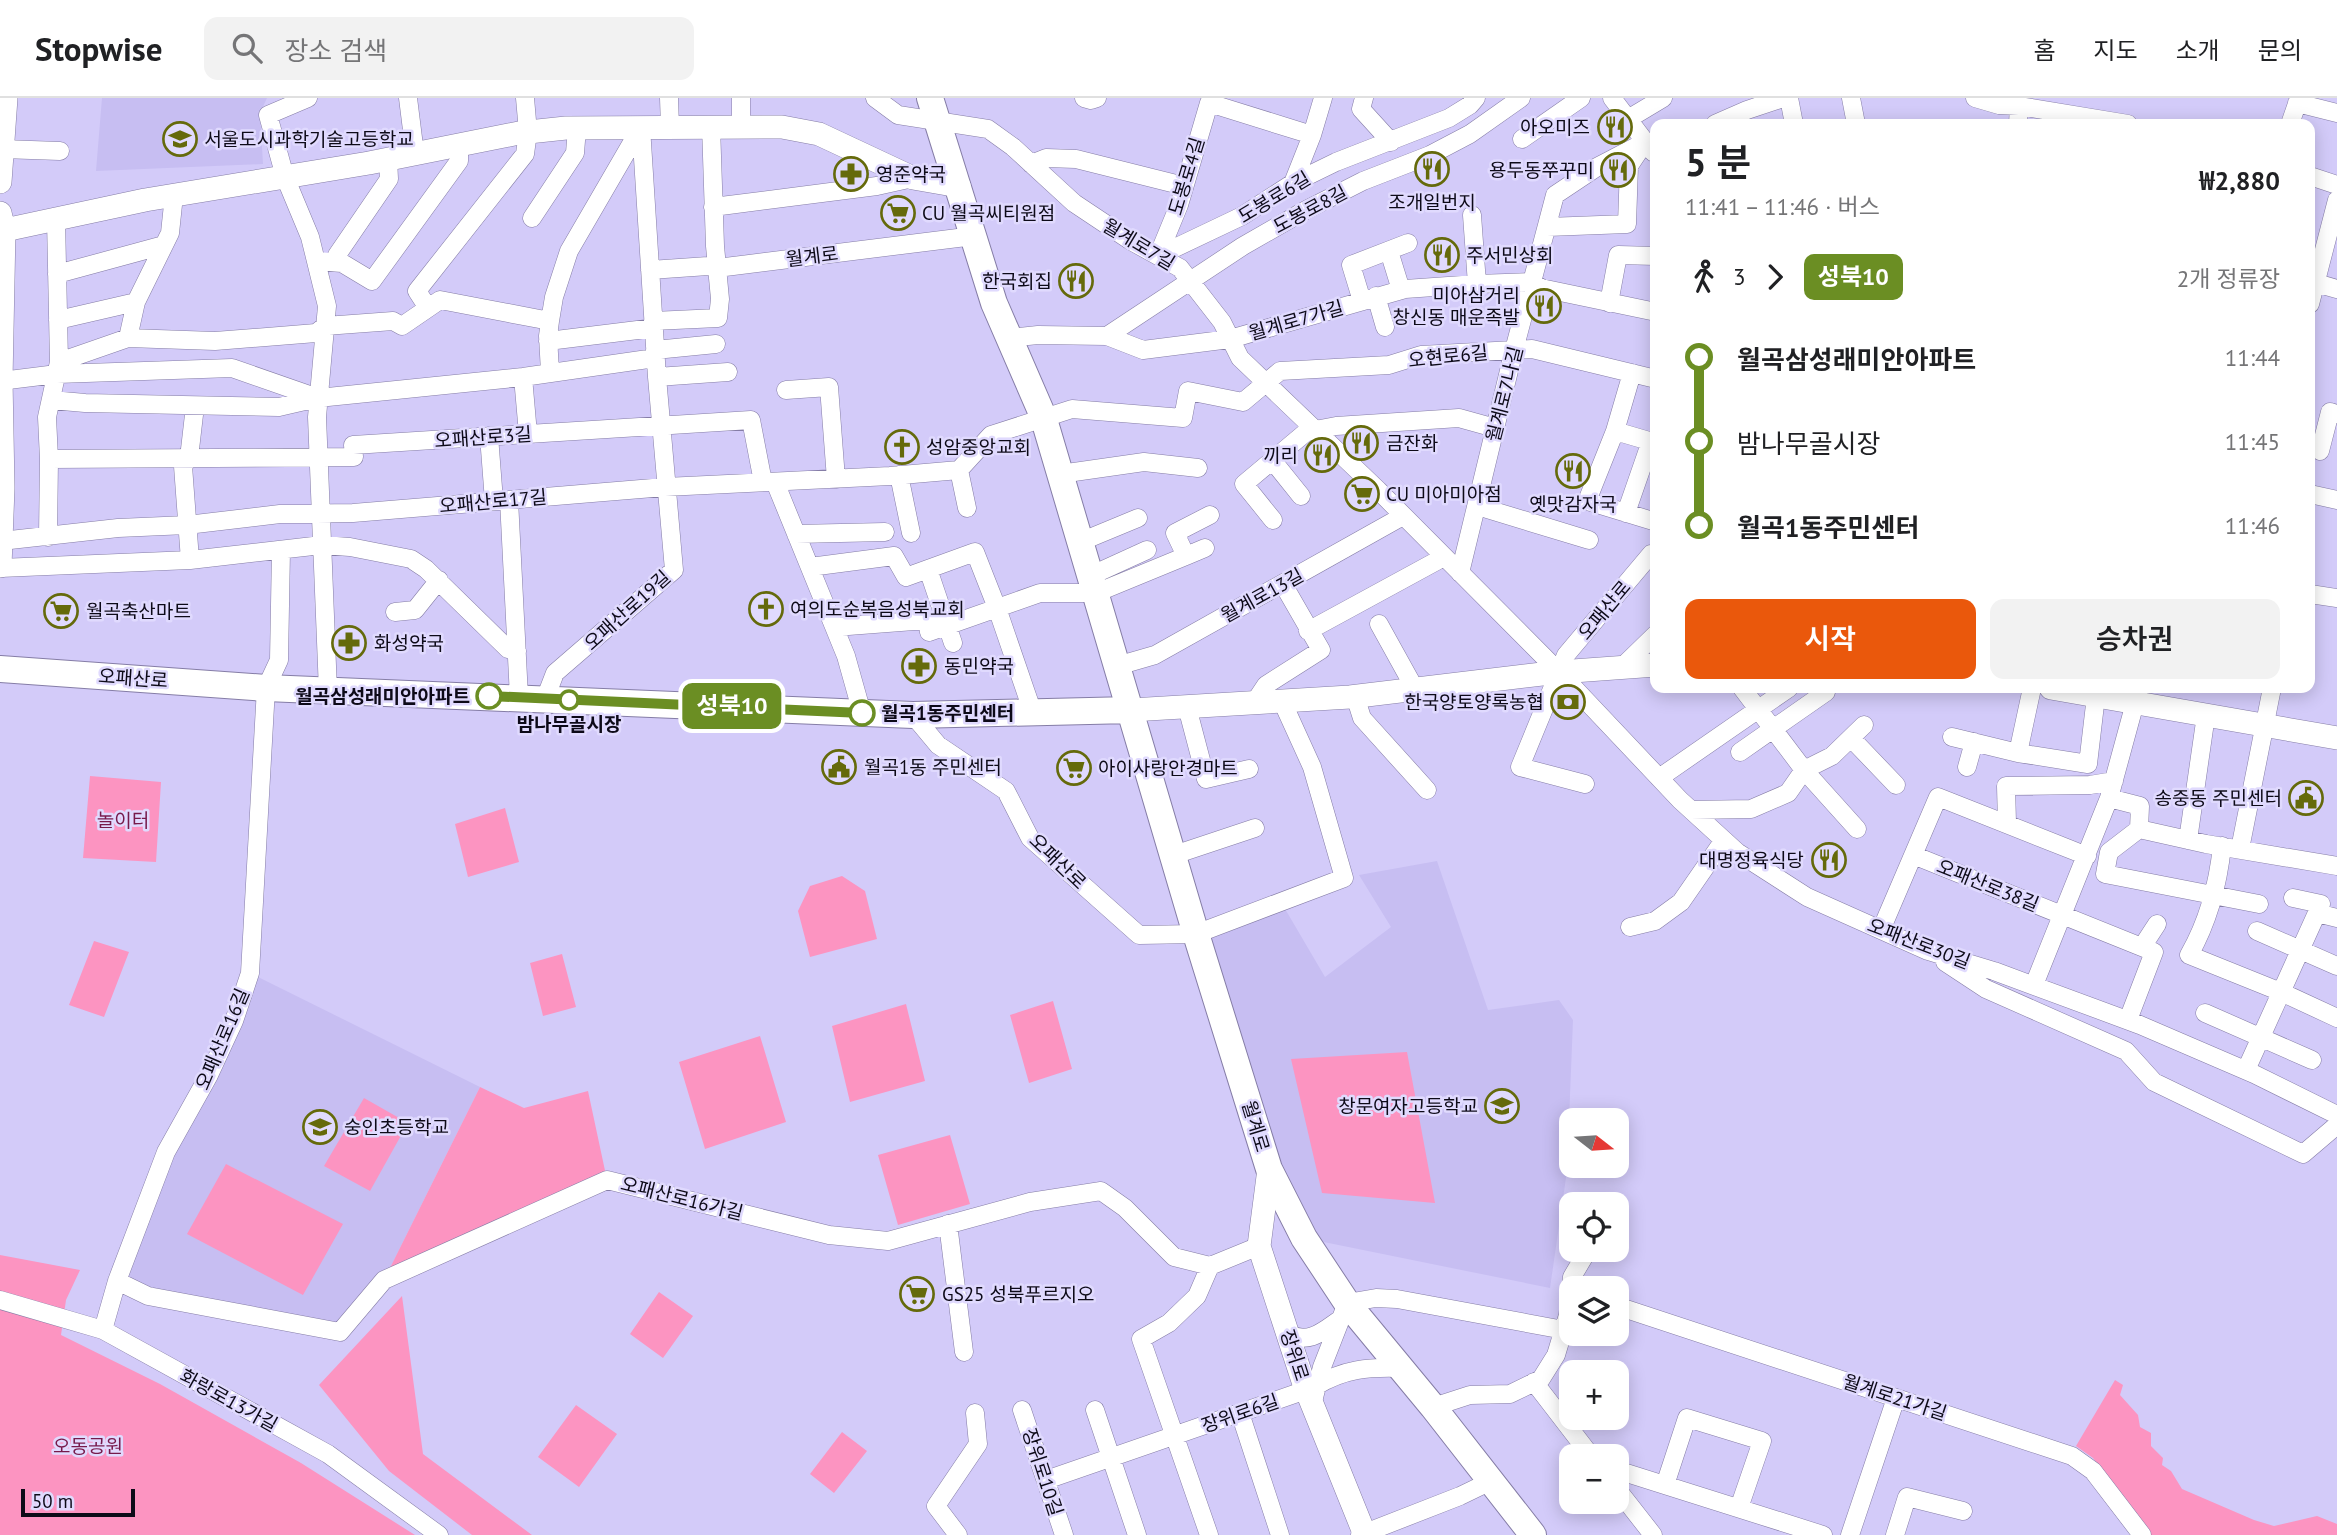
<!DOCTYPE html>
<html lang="ko">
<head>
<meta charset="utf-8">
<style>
  body { margin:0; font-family:"PT Sans","Noto Sans KR",sans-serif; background:#f2f2f2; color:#202124; height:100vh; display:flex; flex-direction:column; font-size:26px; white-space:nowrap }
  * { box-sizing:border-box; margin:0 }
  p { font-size:23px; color:#757577 }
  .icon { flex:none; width:38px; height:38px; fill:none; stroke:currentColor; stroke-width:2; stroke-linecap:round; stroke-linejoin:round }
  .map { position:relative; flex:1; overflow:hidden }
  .sheet { position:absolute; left:1650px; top:21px; width:665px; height:574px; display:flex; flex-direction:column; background:#fff; border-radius:14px; box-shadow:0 4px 18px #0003 }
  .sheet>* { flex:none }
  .badge { padding:0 14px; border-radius:10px; font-size:24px; line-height:46px }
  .needle { width:46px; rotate:107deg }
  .tools { position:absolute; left:1559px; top:1010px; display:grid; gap:14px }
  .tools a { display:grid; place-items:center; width:70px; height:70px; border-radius:14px; background:#fff; box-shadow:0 4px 18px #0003; font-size:35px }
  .scale { position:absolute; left:21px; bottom:18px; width:114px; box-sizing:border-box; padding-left:7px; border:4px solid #0d0a18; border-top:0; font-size:19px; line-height:24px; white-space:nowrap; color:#0d0a18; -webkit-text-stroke:5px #e0dafe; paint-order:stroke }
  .map>.badge { position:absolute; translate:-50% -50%; box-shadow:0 0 0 4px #fff }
  .legs { display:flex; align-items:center; gap:10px; height:77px; padding:0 35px; font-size:23px }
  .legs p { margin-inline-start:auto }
  .summary { display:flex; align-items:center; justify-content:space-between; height:119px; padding:0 35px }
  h1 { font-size:38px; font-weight:600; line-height:52px }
  .button { display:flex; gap:14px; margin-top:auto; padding:14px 35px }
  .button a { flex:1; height:80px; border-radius:14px; background:#ea580c; color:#fff; font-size:28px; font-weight:600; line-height:80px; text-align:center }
  .button a+a { background:#f2f2f2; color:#202124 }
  ul { padding:0 35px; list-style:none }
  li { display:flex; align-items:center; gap:24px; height:84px; font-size:26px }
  li i { display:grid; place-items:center; width:10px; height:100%; margin:0 9px; background:currentColor }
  li i::after { content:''; width:18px; height:18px; margin:-9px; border:5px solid; border-radius:50%; background:#fff }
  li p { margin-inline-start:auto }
  li:first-child i { background:linear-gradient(#0000 50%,currentColor 0) }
  li:last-child i { background:linear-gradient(currentColor 50%,#0000 0) }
  header { display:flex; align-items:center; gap:42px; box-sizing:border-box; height:98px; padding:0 35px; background:#fff; border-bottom:2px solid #e0e0e0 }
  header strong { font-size:33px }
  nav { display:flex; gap:38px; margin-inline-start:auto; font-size:24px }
  .search { width:490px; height:63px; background:#f2f2f2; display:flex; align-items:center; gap:18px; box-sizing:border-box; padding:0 24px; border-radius:14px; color:#757577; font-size:26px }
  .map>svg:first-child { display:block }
  .built { fill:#c7bef2 }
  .green { fill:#fc94c1 }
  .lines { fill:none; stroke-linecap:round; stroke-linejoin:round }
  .minor-casing { stroke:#857da6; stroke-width:19 }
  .tertiary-casing { stroke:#857da6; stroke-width:24 }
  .secondary-casing { stroke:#857da6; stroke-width:28 }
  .minor { stroke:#fff; stroke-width:18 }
  .tertiary { stroke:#fff; stroke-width:23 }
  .secondary { stroke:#fff; stroke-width:26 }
  .line-1-casing { stroke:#fff; stroke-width:16 }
  .line-1 { stroke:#6b8e23; stroke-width:10 }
  .stop-1-dot { fill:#fff; stroke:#6b8e23; stroke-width:3.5 }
  .labels { text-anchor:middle; stroke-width:5; stroke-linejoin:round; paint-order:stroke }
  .poi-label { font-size:19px; fill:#0d0a18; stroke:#e0dafe; text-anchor:start }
  .street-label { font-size:19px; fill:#0d0a18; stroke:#e0dafe }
  .stop-label { font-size:19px; font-weight:bold; fill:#0d0a18; stroke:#e0dafe; text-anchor:end }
  .park-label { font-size:19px; fill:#77194b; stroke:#e0dafe }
</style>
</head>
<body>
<header>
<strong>Stopwise</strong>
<div class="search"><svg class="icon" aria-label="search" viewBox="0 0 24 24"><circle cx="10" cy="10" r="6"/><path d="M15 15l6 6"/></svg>장소 검색</div>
<nav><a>홈</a><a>지도</a><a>소개</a><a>문의</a></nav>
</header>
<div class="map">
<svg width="2337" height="1437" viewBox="0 0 2337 1437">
  <rect width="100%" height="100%" fill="#d3cbf9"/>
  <path class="built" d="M102,0H267L260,15L263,66L96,73Z
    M1437,763L1488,912L1559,902L1573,922L1567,1073L1550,1190L1304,1140L1196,836L1281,804L1325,879L1391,829L1359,777Z
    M250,875L480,989L384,1182L340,1234L117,1183Z"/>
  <path class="green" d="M90,678L161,684L156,764L83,760Z
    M505,710L519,764L468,779L455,726Z
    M842,778L865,793L877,841L810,859L798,813L810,788Z
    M94,843L129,854L104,919L69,907Z
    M562,856L576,909L543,918L530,865Z
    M1053,903L1072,971L1029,985L1010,917Z
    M906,906L925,983L850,1004L832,928Z
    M760,938L786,1024L705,1051L679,964Z
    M1407,954L1435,1105L1322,1095L1291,961Z
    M480,989L524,1010L588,993L607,1082L384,1182Z
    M364,1000L408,1025L370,1093L324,1068Z
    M950,1037L970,1106L898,1127L878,1057Z
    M226,1066L343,1126L303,1197L187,1136Z
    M0,1157L80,1172L66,1202L61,1237L160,1286L301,1365L415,1437H0Z
    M659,1194L693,1218L663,1260L630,1236Z
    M402,1198L423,1356L532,1437H472L389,1373L319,1287Z
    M2115,1282L2123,1287L2120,1297L2138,1317L2140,1329L2151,1335V1348L2163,1360L2162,1367L2171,1373L2182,1391L2254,1422L2274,1428L2317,1418L2337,1426V1437H2151L2093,1360L2076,1348Z
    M576,1307L617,1336L579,1389L538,1359Z
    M842,1334L867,1353L834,1395L810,1376Z"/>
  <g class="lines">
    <g class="minor-casing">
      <path id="minor" d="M308,0L268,17L285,79L310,139L327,208L317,319L328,593
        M408,0L415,56
        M669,0L670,29
        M741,0V28
        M875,0L898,17L988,31L1013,49L1074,105L1131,143L1180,170L1222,224L1240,260L1378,392L1559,574L1680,702L1737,754L1807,799L1928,853L1994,873L2140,927L2254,976L2337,1017
        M1084,0L1091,2L1097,0
        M1364,0L1361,11L1391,44
        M1612,0L1653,54L1656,53
        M1789,0L1794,26
        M1851,0L1856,26
        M1975,0L1999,7L2019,8L2128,26
        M2297,5L2337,15
        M1628,21L1663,0
        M1715,26L1747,12L1783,0
        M2018,26L2019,8
        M2290,26L2299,0
        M1522,41L1581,0
        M2,51L60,53
        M1031,66L1046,60L1076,61L1184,88
        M2310,78L2337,87
        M1293,85L1312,37L1323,0
        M713,109L877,88L913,80
        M1472,117L1477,186
        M532,120L575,55L577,30
        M1547,129L1627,126L1629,68L1643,47
        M1389,153L1401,192
        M1158,158L1242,118L1293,85L1336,64L1449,20L1470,7L1476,0
        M1158,158L1179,107L1209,5L1312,37
        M316,163L342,165L372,183L459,63V47
        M336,164L337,157L389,81L388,61
        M650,172L708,168L717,170L974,138
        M57,176L164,147
        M2310,179L2316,185L2337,191
        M1376,198L1385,229
        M1362,203L1351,167L1408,145
        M1609,205L1618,157L1656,158
        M2310,206L2337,102
        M428,210L417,193L525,56L528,34L525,0
        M58,222L136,204L170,135L174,97
        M653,223L718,220L720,201L715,148L711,28
        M1107,238L1143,252L1230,241L1405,191L1477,186L1532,184L1541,190L1656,214
        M128,240L136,204
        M1009,240L1038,237L1107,238L1243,148L1304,113L1363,83L1430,57L1470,36L1521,0
        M548,243L654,230
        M655,252L716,246
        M59,264L128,240L215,243L316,235L325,228L393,223L402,228L440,202L550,223
        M550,274L548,238L550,223L554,199L569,153L641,29
        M1632,275L1615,333L1587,403L1656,424
        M523,279L528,336
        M657,279L728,274
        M0,283L57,276L232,270L318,300L523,279L655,260
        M786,292L829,289L836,381
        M51,302L85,305L279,309L318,300
        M1615,333L1656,345
        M489,338L494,403
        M2320,353L2330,314L2337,316
        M49,361L354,359L353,347L751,322L763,384
        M1272,362L1301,398
        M959,372L967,410
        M1060,376L1144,364L1198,370
        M899,377L911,435
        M775,384L846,558L862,615
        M2310,396L2337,402
        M509,402L519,599
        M1477,408L1589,442
        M1626,415L1651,343
        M1273,422L1244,386L1305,335L1315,332L1336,328L1459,320L1495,330
        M796,436L885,434
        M48,439L49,361L47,319L59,264L56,121
        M1,443L118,430L187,427L280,416L353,415L665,389L890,378L959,372L991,337L1072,311L1183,320L1188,293L1243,304L1280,273L1389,267L1421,257L1514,252L1532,251L1656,281
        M1080,444L1138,420
        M1186,458L1205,450
        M190,462L183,368L189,360L195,308
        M810,469L894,458L906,479L975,454L997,510L1033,615
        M0,470L190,462L322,447L350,449L411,461L426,471L508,551L517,553
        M928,471L953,545
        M1460,475L1514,252L1555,97L1597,69L1645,44
        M1090,478L1147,452
        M2310,496L2337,500
        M395,514L415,512L439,482
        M1379,526L1415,591
        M835,529L927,522L929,534L1040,495H1096L1186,458L1175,435L1210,417
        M1308,533L1444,459
        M1117,568L1155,557L1403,418
        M1622,569L1656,536
        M1742,590L1804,672L1857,731
        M2032,590L2018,655L2088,666L2096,598
        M1355,598L1362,620L1427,692
        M545,601L555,575L674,472L657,279L641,29
        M1254,605L1266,587L1321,552L1283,486
        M1187,609L1206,681L1249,671
        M913,617L938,647L1006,693L1030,740L1139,837L1196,836L1344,780L1312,669L1282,603
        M1952,639L2018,655
        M1851,640L1896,687
        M1740,654L1826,594
        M1967,669L1974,644
        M1659,680L1789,590
        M1585,686L1520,669L1566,557L1651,456L1656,457
        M2109,700L2140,708L2139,731L2206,746L2337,768
        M1691,712L1751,711L1788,695L1804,672L1832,658L1864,627
        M2007,725L2006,688L2090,687L2114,683
        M2139,731L2109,754L2105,776L2259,806
        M2188,742L2206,617
        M2222,748C2218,787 2209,822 2189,857L2281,894L2337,920
        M2240,751L2272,590
        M1174,757L1255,730
        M1913,757L2154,854L2128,922
        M2317,815L2337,820
        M1630,829L1655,823L1681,804L1724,742
        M1881,832L1938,699L2087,758
        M2257,833L2337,868
        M2142,849L2157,826
        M1945,864L1986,891L2126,953L2154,984L2303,1056L2337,1027
        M2034,887L2109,700L2139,590
        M2205,915L2312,962
        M2246,972L2321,806L2293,800
        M948,1126L964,1254
        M117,1183L148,1198L340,1234L384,1182L607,1082L829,1137L888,1143L1030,1104L1101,1093L1125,1110L1174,1159L1210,1168L1259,1148
        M0,1202L103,1232L328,1356L439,1437
        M1617,1208L2072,1358L2093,1373L2142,1437
        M103,1232L117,1183L166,1054L209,977L234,923L250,875L266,590L279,562L281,452
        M1287,1235C1308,1247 1322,1234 1339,1222
        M1534,1284L1591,1358
        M1316,1288C1344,1271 1368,1269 1400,1270
        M1312,1307L1322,1269L1347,1205L1376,1200L1397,1201L1564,1232
        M1433,1309L1470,1297L1510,1296L1541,1281L1556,1257L1568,1217L1572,1179L1588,1152
        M1022,1312L1064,1437
        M1095,1312L1137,1437
        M1240,1315L1280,1437
        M1617,1372L1823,1437
        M1046,1382L1306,1292
        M1665,1387L1687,1320L1762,1343L1739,1410
        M1617,1391L1653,1437
        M958,1437L936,1408L978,1346L975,1315
        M1209,1437L1141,1241L1169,1225L1197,1198L1210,1168
        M1360,1437L1460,1398L1491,1383
        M1850,1437L1896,1300
        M1895,1437L1907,1399L1963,1413"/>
    </g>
    <g class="tertiary-casing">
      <path id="tertiary" d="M0,84L6,0
        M0,115L4,132L1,282L3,390L0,468
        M0,133L145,102L369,65L519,35L566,30L782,29L819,36L913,80L959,88
        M2051,590L2337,640
        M1131,612L1350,599L1559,574L1656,567
        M1269,1071L1259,1148L1304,1286L1365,1437"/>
    </g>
    <g class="secondary-casing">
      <path id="secondary" d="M930,0L994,205L1043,318L1196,836L1269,1071L1304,1140L1347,1205L1433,1309L1533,1437
        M0,571L266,590L913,617L1131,612"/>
    </g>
    <use href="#minor" class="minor"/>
    <use href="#tertiary" class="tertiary"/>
    <use href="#secondary" class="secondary"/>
  </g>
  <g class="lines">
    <g class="line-1-casing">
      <path id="line-1" d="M489,598L862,615"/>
    </g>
    <use href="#line-1" class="line-1"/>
  </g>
  <defs>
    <g id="restaurant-ring" transform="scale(1.75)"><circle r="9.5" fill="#e0dafe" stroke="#656a0b" stroke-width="1.5"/><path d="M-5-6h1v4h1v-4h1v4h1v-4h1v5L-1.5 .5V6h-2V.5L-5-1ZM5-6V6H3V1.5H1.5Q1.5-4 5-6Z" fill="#656a0b"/></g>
    <g id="school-ring" transform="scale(1.75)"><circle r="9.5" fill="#e0dafe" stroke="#656a0b" stroke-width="1.5"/><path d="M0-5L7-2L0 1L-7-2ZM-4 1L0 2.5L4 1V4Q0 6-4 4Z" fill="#656a0b"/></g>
    <g id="pharmacy-ring" transform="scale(1.75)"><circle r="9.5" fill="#e0dafe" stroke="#656a0b" stroke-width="1.5"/><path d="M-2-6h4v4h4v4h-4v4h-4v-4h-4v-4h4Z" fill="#656a0b"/></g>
    <g id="supermarket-ring" transform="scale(1.75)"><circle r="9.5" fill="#e0dafe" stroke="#656a0b" stroke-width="1.5"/><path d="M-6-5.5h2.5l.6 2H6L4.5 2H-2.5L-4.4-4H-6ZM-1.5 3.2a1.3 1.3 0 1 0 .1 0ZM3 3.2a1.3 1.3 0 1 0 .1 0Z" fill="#656a0b"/></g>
    <g id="church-ring" transform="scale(1.75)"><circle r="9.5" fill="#e0dafe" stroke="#656a0b" stroke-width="1.5"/><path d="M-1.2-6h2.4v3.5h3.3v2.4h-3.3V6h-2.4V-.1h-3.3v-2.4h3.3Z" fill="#656a0b"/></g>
    <g id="bank-ring" transform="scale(1.75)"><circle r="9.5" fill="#e0dafe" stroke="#656a0b" stroke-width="1.5"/><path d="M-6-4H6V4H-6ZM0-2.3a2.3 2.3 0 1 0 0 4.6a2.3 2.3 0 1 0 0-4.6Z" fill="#656a0b"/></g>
    <g id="civic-ring" transform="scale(1.75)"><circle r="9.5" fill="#e0dafe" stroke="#656a0b" stroke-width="1.5"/><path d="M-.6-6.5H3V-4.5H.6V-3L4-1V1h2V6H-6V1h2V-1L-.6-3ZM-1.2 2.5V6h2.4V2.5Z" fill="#656a0b"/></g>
  </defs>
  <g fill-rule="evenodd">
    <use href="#restaurant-ring" x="1615" y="29"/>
    <use href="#school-ring" x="180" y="41"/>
    <use href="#restaurant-ring" x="1432" y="71"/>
    <use href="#restaurant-ring" x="1618" y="72"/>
    <use href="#pharmacy-ring" x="851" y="76"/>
    <use href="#supermarket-ring" x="898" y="115"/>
    <use href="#restaurant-ring" x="1442" y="157"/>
    <use href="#restaurant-ring" x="1076" y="183"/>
    <use href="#restaurant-ring" x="1544" y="208"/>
    <use href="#restaurant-ring" x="1361" y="345"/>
    <use href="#church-ring" x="902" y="349"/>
    <use href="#restaurant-ring" x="1322" y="357"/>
    <use href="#restaurant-ring" x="1573" y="373"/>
    <use href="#supermarket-ring" x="1362" y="396"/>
    <use href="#church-ring" x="766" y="511"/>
    <use href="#supermarket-ring" x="61" y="513"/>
    <use href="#pharmacy-ring" x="349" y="545"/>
    <use href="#pharmacy-ring" x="919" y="568"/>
    <use href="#bank-ring" x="1568" y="604"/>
    <use href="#civic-ring" x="839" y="669"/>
    <use href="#supermarket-ring" x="1074" y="670"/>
    <use href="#civic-ring" x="2306" y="700"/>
    <use href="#restaurant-ring" x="1829" y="762"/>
    <use href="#school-ring" x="1502" y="1008"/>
    <use href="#school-ring" x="320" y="1029"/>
    <use href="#supermarket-ring" x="917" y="1196"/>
  </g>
  <g class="stop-1-dot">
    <circle cx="489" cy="598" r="12"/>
    <circle cx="569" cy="602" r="9"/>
    <circle cx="862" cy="615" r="12"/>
  </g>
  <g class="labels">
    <g class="poi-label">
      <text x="1590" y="36" text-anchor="end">아오미즈</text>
      <text x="204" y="48">서울도시과학기술고등학교</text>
      <text x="1594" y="79" text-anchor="end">용두동쭈꾸미</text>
      <text x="876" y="83">영준약국</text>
      <text x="1432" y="111" text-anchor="middle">조개일번지</text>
      <text x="922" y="122">CU 월곡씨티원점</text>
      <text x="1466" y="164">주서민상회</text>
      <text x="1052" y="190" text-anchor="end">한국회집</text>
      <text x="1520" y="204" text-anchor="end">미아삼거리<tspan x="1520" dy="22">창신동 매운족발</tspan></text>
      <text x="1386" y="352">금잔화</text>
      <text x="926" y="356">성암중앙교회</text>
      <text x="1298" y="364" text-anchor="end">끼리</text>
      <text x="1386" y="403">CU 미아미아점</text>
      <text x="1573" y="413" text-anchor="middle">옛맛감자국</text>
      <text x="790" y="518">여의도순복음성북교회</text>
      <text x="86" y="520">월곡축산마트</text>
      <text x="374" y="552">화성약국</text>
      <text x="944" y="575">동민약국</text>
      <text x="1544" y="611" text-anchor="end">한국양토양록농협</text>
      <text x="864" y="676">월곡1동 주민센터</text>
      <text x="1098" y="677">아이사랑안경마트</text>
      <text x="2282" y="707" text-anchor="end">송중동 주민센터</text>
      <text x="1804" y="769" text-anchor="end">대명정육식당</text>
      <text x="1478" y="1015" text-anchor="end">창문여자고등학교</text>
      <text x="344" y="1036">숭인초등학교</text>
      <text x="942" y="1203">GS25 성북푸르지오</text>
    </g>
    <g class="street-label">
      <text transform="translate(1186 78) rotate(-73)" y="7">도봉로4길</text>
      <text transform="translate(1274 99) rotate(-31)" y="7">도봉로6길</text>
      <text transform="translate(1310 111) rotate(-28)" y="7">도봉로8길</text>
      <text transform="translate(1139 146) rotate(31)" y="7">월계로7길</text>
      <text transform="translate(812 158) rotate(-7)" y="7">월계로</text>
      <text transform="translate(1296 222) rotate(-16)" y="7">월계로7가길</text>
      <text transform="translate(1448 258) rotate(-6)" y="7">오현로6길</text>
      <text transform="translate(1504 296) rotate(-76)" y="7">월계로7나길</text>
      <text transform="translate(483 339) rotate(-4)" y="7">오패산로3길</text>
      <text transform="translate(493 403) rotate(-5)" y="7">오패산로17길</text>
      <text transform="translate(1262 497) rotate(-29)" y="7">월계로13길</text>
      <text transform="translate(627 512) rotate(-42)" y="7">오패산로19길</text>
      <text transform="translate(1604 512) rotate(-50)" y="7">오패산로</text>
      <text transform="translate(133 580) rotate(4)" y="7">오패산로</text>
      <text transform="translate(1058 763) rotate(44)" y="7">오패산로</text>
      <text transform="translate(1988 787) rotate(22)" y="7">오패산로38길</text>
      <text transform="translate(1919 845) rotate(21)" y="7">오패산로30길</text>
      <text transform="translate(222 941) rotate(-67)" y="7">오패산로16길</text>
      <text transform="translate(1256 1028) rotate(73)" y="7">월계로</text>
      <text transform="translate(682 1100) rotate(14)" y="7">오패산로16가길</text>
      <text transform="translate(1295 1257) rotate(72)" y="7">장위로</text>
      <text transform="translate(1895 1299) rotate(18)" y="7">월계로21가길</text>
      <text transform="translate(229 1302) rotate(29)" y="7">화랑로13가길</text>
      <text transform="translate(1240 1315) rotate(-19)" y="7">장위로6길</text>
      <text transform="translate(1043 1374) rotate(72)" y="7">장위로10길</text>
    </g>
    <g class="stop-label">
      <text x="470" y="605">월곡삼성래미안아파트</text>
      <text x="881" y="622" text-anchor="start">월곡1동주민센터</text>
      <text x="569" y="633" text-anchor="middle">밤나무골시장</text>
    </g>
    <g class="park-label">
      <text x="123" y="729">놀이터</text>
      <text x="88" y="1355">오동공원</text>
    </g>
  </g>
</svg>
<div class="tools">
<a><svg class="needle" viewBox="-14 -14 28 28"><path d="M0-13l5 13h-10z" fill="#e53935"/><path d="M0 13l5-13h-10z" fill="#757577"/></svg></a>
<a><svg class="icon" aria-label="locate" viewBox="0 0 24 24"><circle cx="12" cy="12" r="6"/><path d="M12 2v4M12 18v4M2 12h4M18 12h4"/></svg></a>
<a><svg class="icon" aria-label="layers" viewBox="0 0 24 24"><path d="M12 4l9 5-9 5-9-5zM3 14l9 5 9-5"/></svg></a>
<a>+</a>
<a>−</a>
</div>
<div class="scale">50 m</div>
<b class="badge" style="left:732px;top:608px;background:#6b8e23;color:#fff">성북10</b>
<section class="sheet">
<div class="summary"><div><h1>5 분</h1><p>11:41 – 11:46 · 버스</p></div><b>₩2,880</b></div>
<div class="legs"><svg class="icon" aria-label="walk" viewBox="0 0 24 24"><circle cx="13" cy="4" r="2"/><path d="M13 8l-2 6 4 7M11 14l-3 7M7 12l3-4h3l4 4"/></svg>3<svg class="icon" aria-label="forward" viewBox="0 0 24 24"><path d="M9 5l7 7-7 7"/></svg><b class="badge" style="background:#6b8e23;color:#fff">성북10</b><p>2개 정류장</p></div>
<ul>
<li><i style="color:#6b8e23"></i><b>월곡삼성래미안아파트</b><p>11:44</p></li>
<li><i style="color:#6b8e23"></i><span>밤나무골시장</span><p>11:45</p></li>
<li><i style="color:#6b8e23"></i><b>월곡1동주민센터</b><p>11:46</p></li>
</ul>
<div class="button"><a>시작</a><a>승차권</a></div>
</section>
</div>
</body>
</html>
